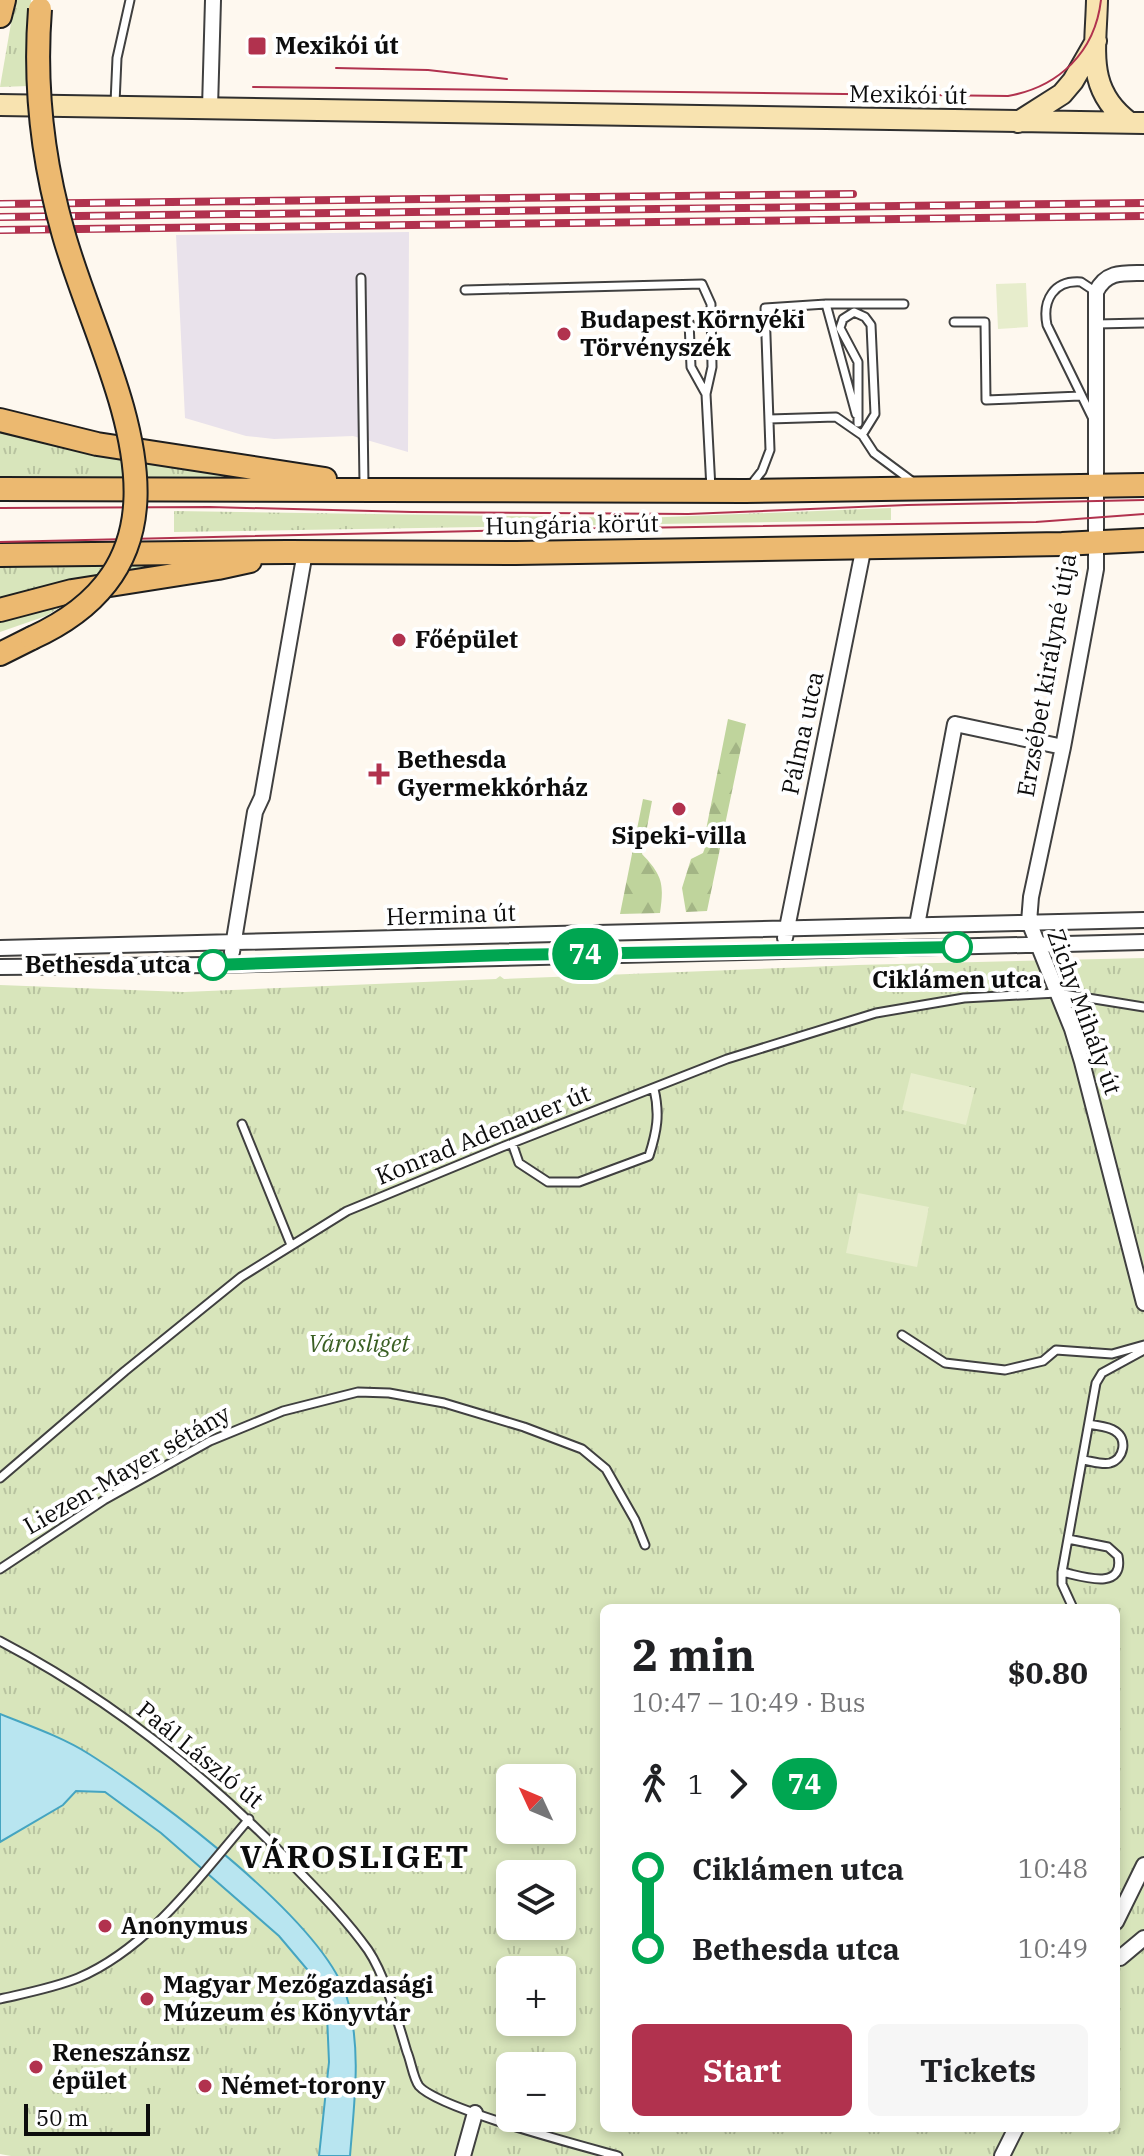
<!DOCTYPE html>
<html lang="en">
<head>
<meta charset="utf-8">
<style>
  body { margin:0; font-family:"IBM Plex Serif",serif; background:#f6f6f6; color:#202124; height:100vh; display:flex; flex-direction:column; font-size:30px; white-space:nowrap }
  * { box-sizing:border-box; margin:0 }
  p { font-size:26px; color:#757577 }
  .icon { flex:none; width:44px; height:44px; fill:none; stroke:currentColor; stroke-width:2; stroke-linecap:round; stroke-linejoin:round }
  .map { position:relative; flex:1; overflow:hidden }
  .sheet { position:absolute; left:600px; top:1604px; width:520px; height:528px; display:flex; flex-direction:column; background:#fff; border-radius:12px; box-shadow:0 4px 12px #0003 }
  .sheet>* { flex:none }
  .badge { padding:0 16px; border-radius:26px; font-size:28px; line-height:52px }
  .needle { width:52px; rotate:314deg }
  .buttons { position:absolute; left:496px; top:1764px; display:grid; gap:16px }
  .buttons a { display:grid; place-items:center; width:80px; height:80px; border-radius:12px; background:#fff; box-shadow:0 4px 12px #0003; font-size:40px }
  .scale { position:absolute; left:24px; bottom:20px; width:126px; box-sizing:border-box; padding-left:8px; border:4px solid #0d0d0d; border-top:0; font-size:22px; line-height:28px; white-space:nowrap; color:#0d0d0d; -webkit-text-stroke:6px #fff; paint-order:stroke }
  .map>.badge { position:absolute; translate:-50% -50%; box-shadow:0 0 0 4px #fff }
  .legs { display:flex; align-items:center; gap:12px; height:88px; padding:0 32px; font-size:26px }
  .legs p { margin-inline-start:auto }
  .overview { display:flex; align-items:center; justify-content:space-between; height:136px; padding:0 32px }
  h1 { font-size:44px; font-weight:700; line-height:60px }
  .action { display:flex; gap:16px; margin-top:auto; padding:16px 32px }
  .action a { flex:1; height:92px; border-radius:12px; background:#b1324e; color:#fff; font-size:32px; font-weight:700; line-height:92px; text-align:center }
  .action a+a { background:#f6f6f6; color:#202124 }
  ul { padding:0 32px; list-style:none }
  li { display:flex; align-items:center; gap:28px; height:80px; font-size:30px }
  li i { display:grid; place-items:center; width:12px; height:100%; margin:0 10px; background:currentColor }
  li i::after { content:''; width:20px; height:20px; margin:-10px; border:6px solid; border-radius:50%; background:#fff }
  li p { margin-inline-start:auto }
  li:first-child i { background:linear-gradient(#0000 50%,currentColor 0) }
  li:last-child i { background:linear-gradient(currentColor 50%,#0000 0) }
  .map>svg:first-child { display:block }
  .industrial { fill:#e9e2eb }
  .grass { fill:url(#grass-tufts); fill-rule:evenodd }
  .forest { fill:url(#forest-firs) }
  .pitch { fill:#e7edcc }
  .water { fill:#b8e5f0; stroke:#45a5c1; stroke-width:2 }
  .lines { fill:none; stroke-linecap:round; stroke-linejoin:round }
  .lane-casing { stroke:#404040; stroke-width:11 }
  .street-casing { stroke:#404040; stroke-width:18 }
  .secondary-casing { stroke:#2f2f2f; stroke-width:24 }
  .primary-casing { stroke:#1e1e1e; stroke-width:26 }
  .lane { stroke:#fff; stroke-width:7 }
  .street { stroke:#fff; stroke-width:14 }
  .secondary { stroke:#f8e3b0; stroke-width:20 }
  .primary { stroke:#ecb970; stroke-width:22 }
  .tram { stroke:#b1324e; stroke-width:2 }
  .rail-casing { stroke:#b1324e; stroke-width:8 }
  .rail { stroke:#fff; stroke-width:5; stroke-dasharray:15; stroke-linecap:butt }
  .primary-bridge-casing { stroke:#1e1e1e; stroke-width:26; stroke-linecap:butt }
  .primary-bridge { stroke:#ecb970; stroke-width:22 }
  .line-1-casing { stroke:#fff; stroke-width:18 }
  .line-1 { stroke:#00a651; stroke-width:12 }
  .poi-dot { fill:#b1324e; stroke:#fff; stroke-width:3 }
  .stop-1-dot { fill:#fff; stroke:#00a651; stroke-width:4 }
  .labels { text-anchor:middle; stroke-width:8; stroke-linejoin:round; paint-order:stroke }
  .poi-label { font-size:24px; font-weight:bold; fill:#0d0d0d; stroke:#fff; text-anchor:start }
  .street-label { font-size:24px; fill:#0d0d0d; stroke:#fff }
  .stop-label { font-size:24px; font-weight:bold; fill:#0d0d0d; stroke:#fff; text-anchor:end }
  .park-label { font-size:24px; font-style:italic; fill:#3a5f23; stroke:#fff }
  .district-label { font-size:32px; font-weight:bold; letter-spacing:2px; fill:#0d0d0d; stroke:#fff }
</style>
</head>
<body>
<div class="map">
<svg width="1144" height="2156" viewBox="0 0 1144 2156">
  <defs>
    <pattern id="grass-tufts" width="24" height="20" patternUnits="userSpaceOnUse" patternTransform="scale(2)"><rect width="24" height="20" fill="#d8e5bb"/><path d="M3 7l-1-3M5 7V3M7 7l1-3M15 17l-1-3M17 17v-4M19 17l1-3" fill="none" stroke="#b8c3a0"/></pattern>
    <pattern id="forest-firs" width="22" height="20" patternUnits="userSpaceOnUse" patternTransform="scale(2)"><rect width="22" height="20" fill="#bfd49c"/><path d="M5 1l3.5 6h-7zM16 11l3.5 6h-7z" fill="#a3b585"/></pattern>
  </defs>
  <rect width="100%" height="100%" fill="#fef8ef"/>
  <path class="industrial" d="M409,232L408,452L353,436L274,439L246,436L185,418L176,235Z"/>
  <path class="grass" d="M15,0H31L29,86L0,87Z
    M0,426L242,471L241,479H0Z
    M891,508V520L174,532V511L642,518Z
    M164,558L165,566L35,589L0,598V563Z
    M68,602L46,616L0,632V621Z
    M1144,958V2156H350C354,2104 362,2049 347,1998C325,1922 157,1797 89,1754C62,1737 30,1726 0,1715V985L184,992L496,979L500,976L504,979L857,965ZM604,1608H1116V2128H604ZM510,1778H562V1830H510ZM510,1874H562V1926H510ZM510,1970H562V2022H510ZM510,2066H562V2118H510Z
    M80,1789L105,1792L161,1833L279,1936L317,1981L327,2015L329,2062L319,2156H11L0,2154V1842L63,1805L73,1793Z"/>
  <path class="forest" d="M728,719L746,724L707,911L686,912L682,888L691,859L703,853L706,845V830Z
    M643,799L652,801L642,854C663,876 664,884 660,913L620,914Z"/>
  <path class="pitch" d="M1026,283L1028,327L998,329L996,284Z
    M911,1073L975,1088L966,1125L902,1110Z
    M858,1193L929,1207L917,1267L846,1253Z
    M562,1809L572,1811L565,1839L524,1830H562Z"/>
  <path class="water" d="M0,1714C30,1726 62,1737 89,1754C157,1797 325,1922 347,1998C362,2049 354,2104 350,2156H319L329,2062L327,2015L317,1981L279,1936L161,1833L105,1792L76,1791L63,1805L0,1842Z"/>
  <g class="lines">
    <g class="lane-casing">
      <path id="lane" d="M115,103L117,58L130,0
        M361,278L364,484
        M465,290L702,284L711,304L712,367L706,394L711,489
        M826,304L856,414
        M689,322L691,367L706,394
        M954,322H985L986,400L1080,396
        M1096,324L1144,323
        M769,419L836,417L862,435L875,414L871,325L865,317L854,312L843,319L840,328L858,362V423
        M1093,419L1047,325C1042,300 1054,280 1081,282L1096,292
        M861,433L874,453L913,482
        M751,485L762,471L770,450L765,308L826,304H904
        M242,1124L291,1245
        M512,1143L519,1163L548,1182H579L649,1156C657,1131 660,1114 654,1089
        M902,1335L945,1363L1005,1370L1043,1361L1056,1350L1112,1354L1144,1345
        M1083,1460C1091,1461 1102,1465 1110,1463C1124,1459 1128,1439 1115,1431C1108,1426 1097,1426 1089,1424
        M0,1478L125,1371L241,1277L347,1211L502,1147L727,1059L876,1013L964,998L1057,993L1144,1007
        M0,1569L104,1500L210,1441L283,1411L358,1392L389,1393L444,1403L524,1427L582,1449L606,1469L635,1520L645,1545
        M1062,1572C1081,1576 1125,1592 1118,1556L1108,1547L1068,1539
        M1073,1608L1062,1584V1572L1096,1383L1102,1373L1144,1350
        M0,1641C109,1698 207,1776 292,1864C319,1892 346,1919 368,1950C385,1975 398,2022 407,2052C411,2061 413,2078 419,2086C439,2109 582,2146 618,2156
        M0,1999C26,1993 53,1988 78,1978C149,1948 200,1876 249,1819"/>
    </g>
    <g class="street-casing">
      <path id="street" d="M210,108L213,0
        M1144,273C1123,273 1106,271 1096,292V569L1063,747L1031,897L1029,922L1072,1029L1082,1062L1144,1303
        M917,925L955,724L1063,747
        M785,938L864,546
        M0,948C381,941 763,926 1144,920
        M232,952L255,812L262,797L305,552
        M0,967L213,965L1144,942
        M1116,1922L1144,1865
        M1120,1958L1144,1938
        M463,2156L475,2113
        M1002,2156L1016,2128"/>
    </g>
    <g class="secondary-casing">
      <path id="secondary" d="M1097,0C1096,50 1085,90 1130,123
        M0,105L1144,123
        M1018,122L1062,94L1073,81L1096,41"/>
    </g>
    <g class="primary-casing">
      <path id="primary" d="M0,16L4,0
        M0,420L97,444L325,479
        M0,489L745,491L1144,485
        M0,555L288,552L516,553L1062,544L1144,540
        M0,610L72,591L218,568L250,561
        M0,654L32,638"/>
    </g>
    <use href="#lane" class="lane"/>
    <use href="#street" class="street"/>
    <use href="#secondary" class="secondary"/>
    <use href="#primary" class="primary"/>
    <path class="tram" d="M336,68L428,70L507,79
      M253,87L1008,96C1059,87 1095,52 1101,0
      M0,508L210,507L412,512L688,514L907,505L1144,500
      M0,542L559,529L1036,522L1144,514"/>
    <g class="rail-casing">
      <path id="rail" d="M0,204L853,194
        M0,217L1144,203
        M0,230L1144,216"/>
    </g>
    <use href="#rail" class="rail"/>
    <g class="primary-bridge-casing">
      <path id="primary-bridge" d="M32,638C221,552 101,370 63,232C42,158 34,85 40,9"/>
    </g>
    <use href="#primary-bridge" class="primary-bridge"/>
  </g>
  <g class="lines">
    <g class="line-1-casing">
      <path id="line-1" d="M213,965L507,955L957,947"/>
    </g>
    <use href="#line-1" class="line-1"/>
  </g>
  <g class="poi-dot">
    <rect x="247" y="36" width="20" height="20" rx="4"/>
    <circle cx="564" cy="334" r="8"/>
    <circle cx="399" cy="640" r="8"/>
    <path d="M375 762h8v8h8v8h-8v8h-8v-8h-8v-8h8z"/>
    <circle cx="679" cy="809" r="8"/>
    <circle cx="105" cy="1926" r="8"/>
    <circle cx="147" cy="1999" r="8"/>
    <circle cx="36" cy="2067" r="8"/>
    <circle cx="205" cy="2086" r="8"/>
  </g>
  <g class="stop-1-dot">
    <circle cx="957" cy="947" r="14"/>
    <circle cx="213" cy="965" r="14"/>
  </g>
  <g class="labels">
    <g class="poi-label">
      <text x="275" y="54">Mexikói út</text>
      <text x="580" y="328">Budapest Környéki<tspan x="580" dy="28">Törvényszék</tspan></text>
      <text x="415" y="648">Főépület</text>
      <text x="397" y="768">Bethesda<tspan x="397" dy="28">Gyermekkórház</tspan></text>
      <text x="679" y="844" text-anchor="middle">Sipeki-villa</text>
      <text x="121" y="1934">Anonymus</text>
      <text x="163" y="1993">Magyar Mezőgazdasági<tspan x="163" dy="28">Múzeum és Könyvtár</tspan></text>
      <text x="52" y="2061">Reneszánsz<tspan x="52" dy="28">épület</tspan></text>
      <text x="221" y="2094">Német-torony</text>
    </g>
    <g class="street-label">
      <text transform="translate(908 95) rotate(1)" y="8">Mexikói út</text>
      <text transform="translate(572 525) rotate(-1)" y="8">Hungária körút</text>
      <text transform="translate(1047 675) rotate(-80)" y="8">Erzsébet királyné útja</text>
      <text transform="translate(803 733) rotate(-78)" y="8">Pálma utca</text>
      <text transform="translate(451 915) rotate(-2)" y="8">Hermina út</text>
      <text transform="translate(1084 1012) rotate(70)" y="8">Zichy Mihály út</text>
      <text transform="translate(483 1135) rotate(-22)" y="8">Konrad Adenauer út</text>
      <text transform="translate(127 1470) rotate(-30)" y="8">Liezen-Mayer sétány</text>
      <text transform="translate(200 1755) rotate(39)" y="8">Paál László út</text>
    </g>
    <g class="stop-label">
      <text x="191" y="973">Bethesda utca</text>
      <text x="957" y="988" text-anchor="middle">Ciklámen utca</text>
    </g>
    <g class="park-label">
      <text x="359" y="1352">Városliget</text>
    </g>
    <g class="district-label">
      <text x="355" y="1868">VÁROSLIGET</text>
    </g>
  </g>
</svg>
<div class="buttons">
<a><svg class="needle" viewBox="-14 -14 28 28"><path d="M0-13l5 13h-10z" fill="#e53935"/><path d="M0 13l5-13h-10z" fill="#757577"/></svg></a>
<a><svg class="icon" aria-label="layers" viewBox="0 0 24 24"><path d="M12 4l9 5-9 5-9-5zM3 14l9 5 9-5"/></svg></a>
<a>+</a>
<a>−</a>
</div>
<div class="scale">50 m</div>
<b class="badge" style="left:585px;top:954px;background:#00a651;color:#fff">74</b>
<section class="sheet">
<div class="overview"><div><h1>2 min</h1><p>10:47 – 10:49 · Bus</p></div><b>$0.80</b></div>
<div class="legs"><svg class="icon" aria-label="walk" viewBox="0 0 24 24"><circle cx="13" cy="4" r="2"/><path d="M13 8l-2 6 4 7M11 14l-3 7M7 12l3-4h3l4 4"/></svg>1<svg class="icon" aria-label="forward" viewBox="0 0 24 24"><path d="M9 5l7 7-7 7"/></svg><b class="badge" style="background:#00a651;color:#fff">74</b></div>
<ul>
<li><i style="color:#00a651"></i><b>Ciklámen utca</b><p>10:48</p></li>
<li><i style="color:#00a651"></i><b>Bethesda utca</b><p>10:49</p></li>
</ul>
<div class="action"><a>Start</a><a>Tickets</a></div>
</section>
</div>
</body>
</html>
